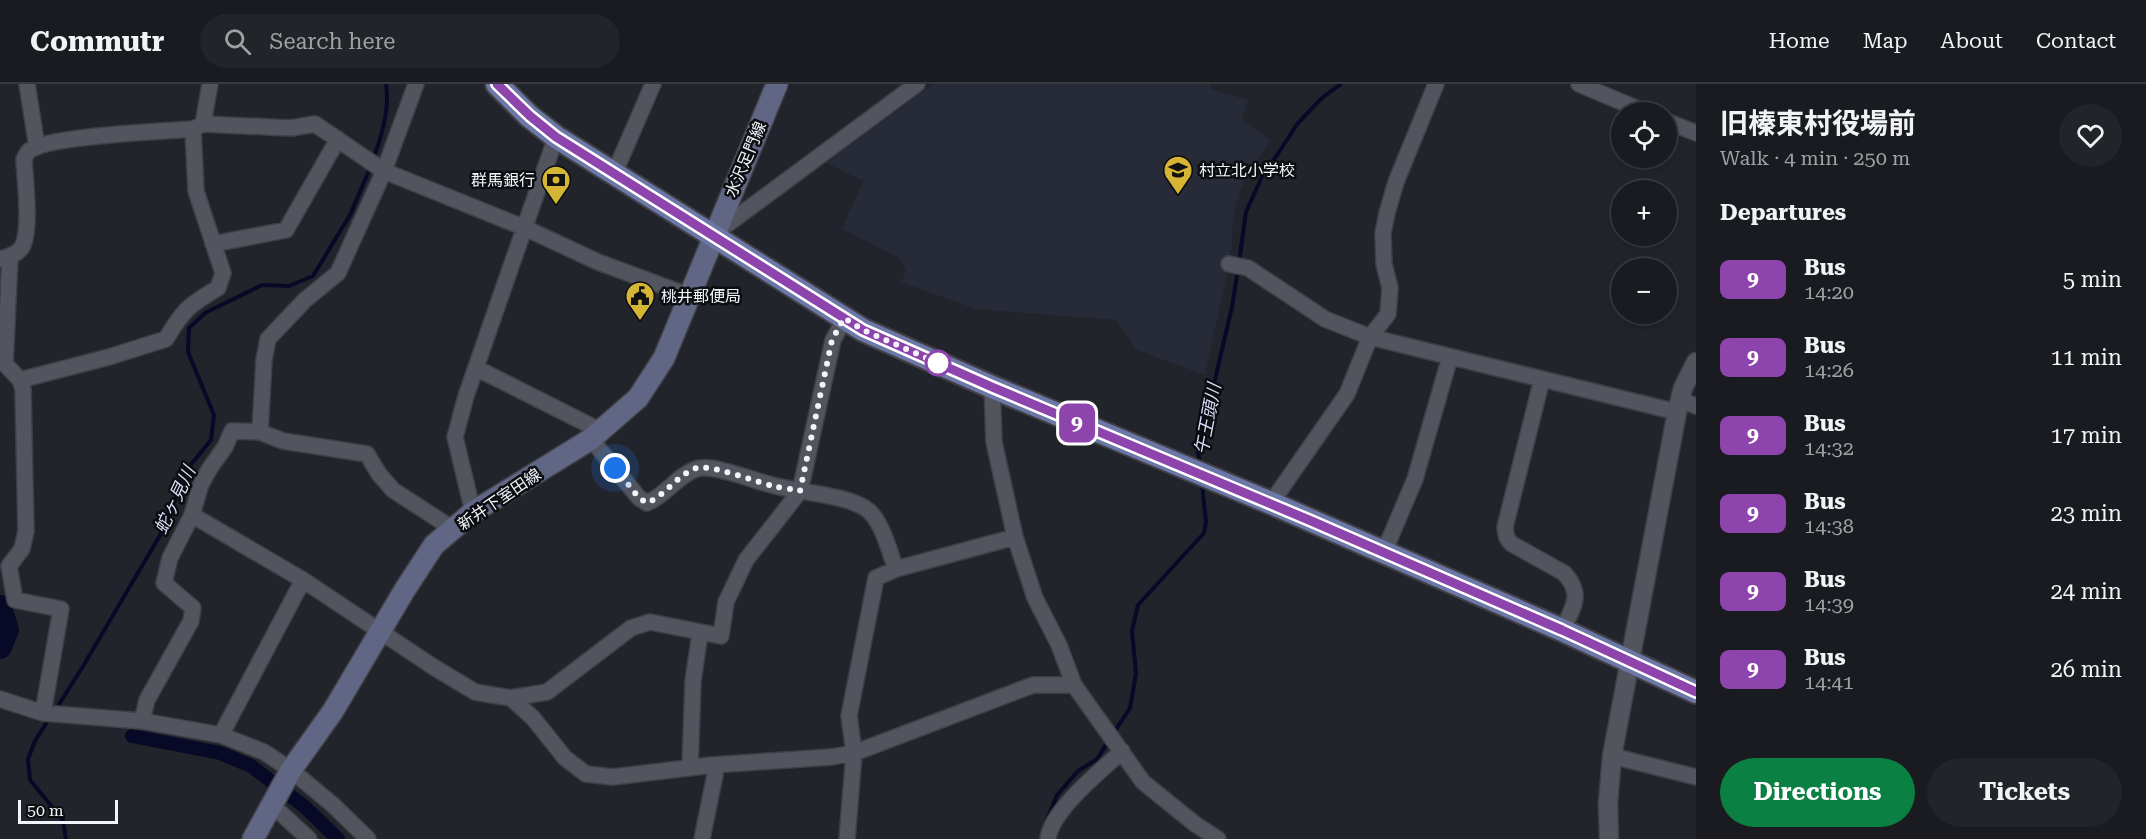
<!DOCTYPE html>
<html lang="en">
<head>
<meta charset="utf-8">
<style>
  body { margin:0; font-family:"Roboto Serif","Noto Sans JP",serif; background:#232429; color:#f1f3f6; height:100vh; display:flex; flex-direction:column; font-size:22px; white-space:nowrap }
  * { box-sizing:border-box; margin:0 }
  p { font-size:20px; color:#9fa1a5 }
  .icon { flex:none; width:33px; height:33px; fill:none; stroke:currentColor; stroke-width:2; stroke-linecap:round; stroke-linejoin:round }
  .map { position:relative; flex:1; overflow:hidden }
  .sheet { display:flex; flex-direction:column; background:#1a1b20; width:450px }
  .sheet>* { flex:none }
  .badge { padding:0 12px; border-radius:9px; font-size:21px; line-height:39px }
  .buttons { position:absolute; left:1611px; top:18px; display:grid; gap:12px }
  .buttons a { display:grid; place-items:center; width:66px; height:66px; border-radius:50%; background:#1a1b20; box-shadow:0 3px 9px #0003,0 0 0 2px #38393e; font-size:30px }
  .scale { position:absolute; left:18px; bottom:15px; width:100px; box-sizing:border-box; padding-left:6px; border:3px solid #f3f4f9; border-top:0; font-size:16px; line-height:21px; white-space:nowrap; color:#f3f4f9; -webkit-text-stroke:4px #0c0d11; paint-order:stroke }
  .you { position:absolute; width:30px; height:30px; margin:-15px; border:4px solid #fff; border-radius:50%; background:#1a73e8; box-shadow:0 0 0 9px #1a73e833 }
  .map>.badge { position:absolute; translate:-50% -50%; box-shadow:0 0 0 3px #fff }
  h2 { padding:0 24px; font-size:22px; line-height:54px }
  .round { display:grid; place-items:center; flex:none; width:63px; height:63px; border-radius:32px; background:#232429 }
  .summary { display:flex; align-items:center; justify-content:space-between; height:102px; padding:0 24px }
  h1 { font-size:28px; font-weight:700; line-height:45px }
  .primary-button { display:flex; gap:12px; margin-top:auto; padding:12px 24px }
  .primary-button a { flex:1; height:69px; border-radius:36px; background:#0b8043; color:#fff; font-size:24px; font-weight:700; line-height:69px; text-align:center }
  .primary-button a+a { background:#232429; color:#f1f3f6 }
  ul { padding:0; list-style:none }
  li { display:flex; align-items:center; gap:18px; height:78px; padding:0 24px }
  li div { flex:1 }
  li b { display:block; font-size:22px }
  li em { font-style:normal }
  li .badge { min-width:66px; font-weight:700; text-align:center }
  header { display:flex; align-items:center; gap:36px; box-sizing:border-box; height:84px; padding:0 30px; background:#1a1b20; border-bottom:2px solid #38393e }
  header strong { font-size:28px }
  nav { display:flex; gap:33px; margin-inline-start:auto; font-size:21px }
  .search { width:420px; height:54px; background:#232429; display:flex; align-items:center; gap:15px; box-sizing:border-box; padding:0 21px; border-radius:33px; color:#9fa1a5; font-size:22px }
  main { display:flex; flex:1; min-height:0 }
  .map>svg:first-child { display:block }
  .built { fill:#272a37 }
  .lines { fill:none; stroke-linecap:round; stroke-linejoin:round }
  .stream { stroke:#070927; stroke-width:4 }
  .canal { stroke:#070927; stroke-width:14 }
  .river { stroke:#070927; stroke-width:24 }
  .minor-casing { stroke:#3f4046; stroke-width:18 }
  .tertiary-casing { stroke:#3f4046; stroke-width:21 }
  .secondary-casing { stroke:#3f4046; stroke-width:24 }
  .primary-casing { stroke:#3f4046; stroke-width:26 }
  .minor { stroke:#53555e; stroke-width:15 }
  .tertiary { stroke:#53555e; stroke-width:18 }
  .secondary { stroke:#606683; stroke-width:21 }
  .primary { stroke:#6d77a7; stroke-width:22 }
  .line-casing { stroke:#fff; stroke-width:14 }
  .line { stroke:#8e44ad; stroke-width:9 }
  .walk { stroke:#f3f4f9; stroke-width:6; stroke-dasharray:0 10.8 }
  .stop-dot { fill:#fff; stroke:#8e44ad; stroke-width:3 }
  .labels { text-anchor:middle; stroke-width:5; stroke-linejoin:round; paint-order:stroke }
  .street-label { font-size:16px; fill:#f3f4f9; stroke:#0c0d11 }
  .poi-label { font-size:16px; fill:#f3f4f9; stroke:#0c0d11; text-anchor:start }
  .water-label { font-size:18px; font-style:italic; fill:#d7ddf7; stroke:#0c0d11 }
</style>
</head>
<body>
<header>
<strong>Commutr</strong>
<div class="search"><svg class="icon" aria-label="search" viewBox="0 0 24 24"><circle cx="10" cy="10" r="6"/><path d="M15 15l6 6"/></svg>Search here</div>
<nav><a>Home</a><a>Map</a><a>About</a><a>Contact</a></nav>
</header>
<main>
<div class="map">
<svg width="1696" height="755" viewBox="0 0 1696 755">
  <rect width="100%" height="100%" fill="#22242b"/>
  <path class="built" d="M933,0H1211L1210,5L1248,16L1242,36L1270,56L1241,103L1233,132L1232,161L1227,190L1205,291L1137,266L1116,236L976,225L901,198L906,187L899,174L842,145L863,97L827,79Z"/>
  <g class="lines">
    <path class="stream" d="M373,75C382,52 390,25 386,0
      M1239,178L1246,128L1264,88L1275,74L1298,39L1322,14L1341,0
      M1200,380L1198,368L1232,223L1238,185
      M56,625L82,584L169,436L178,406L188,384L211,356L214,331L188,268L189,244L205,229L262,201L289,202L313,192L350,131L371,82
      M50,633L35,657L28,675L30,696L63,736L66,755
      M1113,650L1130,624L1136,590L1132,547L1138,521L1204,449L1206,438L1202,400
      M1046,739L1057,711L1078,687L1097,675L1109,656"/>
    <path class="canal" d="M132,652L220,669L251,682L305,723L338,755"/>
    <path class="river" d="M0,523L7,546L0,563"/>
    <g class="minor-casing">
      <path id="minor" d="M27,0L37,63
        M1579,0L1645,28
        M1666,37L1696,49
        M203,40L210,0
        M614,90L653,0
        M717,148L917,0
        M213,160L286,146L338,55
        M10,173L5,280L20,296L23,305L26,447L22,465L9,482L15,516L61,525L43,629
        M0,175C9,173 19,170 23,161C31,142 25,96 24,75C25,74 27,68 29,67C45,52 164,47 193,45L203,40L291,44L315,40L384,87L525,144L598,178L690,212
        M1229,180L1248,184L1325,235L1370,253L1677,328
        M476,284L601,347
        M1542,295L1505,443C1506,451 1506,455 1512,460L1564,489C1584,510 1573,524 1562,546
        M20,296L109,273L166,255C183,226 189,221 218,204L223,189L196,107L193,45
        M992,303L994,358L1015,453L1035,514L1059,561L1074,601L1143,698L1195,740L1218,755
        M1680,316L1696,322
        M260,348L264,276L268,255L305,216L338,189L384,87L416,0
        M591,355L639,414L647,419C666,411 677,392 696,385C712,379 754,397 772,401C796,408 851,411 869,427C883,440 889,467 896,485
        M1271,419L1347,310L1370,253L1388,230L1390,204L1384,180L1383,149L1387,129L1396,98L1436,0
        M473,428L455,353L466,312L556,53
        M192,431L303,496L432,582L475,608L511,614L533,634L565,674L586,690L613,693L712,681L831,673L854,669L1033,601H1074
        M1384,468L1415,395L1450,273
        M511,614L547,608L631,544L650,538L721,552L726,518L746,476L800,407L833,256L845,234
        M0,615L43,629L142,637L221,651L264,668L291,686L333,721L368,755
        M142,637L147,616L191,537L193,524L164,499L170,474L192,431L201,400L210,384L225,363L232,347L260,348L283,357L367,370L379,390L393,406L453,445
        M221,651L303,496
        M1612,672L1696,693
        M690,684L693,597L700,549
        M271,720L309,755
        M702,755L717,681
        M847,755L854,669L849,632L876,494L896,485L1015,453
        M1048,755C1051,726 1101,687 1122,667"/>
    </g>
    <g class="tertiary-casing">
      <path id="tertiary" d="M1609,755L1608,719L1612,672L1677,328L1683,304L1696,278"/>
    </g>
    <g class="secondary-casing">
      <path id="secondary" d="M253,755L291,686L333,627L404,507L434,461L473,428L591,355L638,314L664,274L777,0"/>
    </g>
    <g class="primary-casing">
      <path id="primary" d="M497,0L529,32L556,53L863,246L992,303L1271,419L1562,546L1696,608"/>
    </g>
    <use href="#minor" class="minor"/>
    <use href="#tertiary" class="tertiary"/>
    <use href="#secondary" class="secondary"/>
    <use href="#primary" class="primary"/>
  </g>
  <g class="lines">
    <g class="line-casing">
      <path id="line" d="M497,0L530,32L556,53L863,246L992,303L1309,436L1562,546L1696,608"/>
    </g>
    <use href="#line" class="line"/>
    <path class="walk" d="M615,384L639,414L647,419C666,411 677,391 696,384C711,380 756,398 773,402C781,404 791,405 800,407L832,256L844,234L863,246L938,279"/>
  </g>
  <defs>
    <g id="school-pin" transform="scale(1.5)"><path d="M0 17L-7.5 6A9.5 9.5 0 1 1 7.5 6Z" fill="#d5b534" stroke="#0c0d11"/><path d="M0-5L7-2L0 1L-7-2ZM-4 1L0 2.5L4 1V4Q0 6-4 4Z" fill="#111"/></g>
    <g id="bank-pin" transform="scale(1.5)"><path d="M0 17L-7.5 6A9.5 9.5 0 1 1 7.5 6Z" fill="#d5b534" stroke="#0c0d11"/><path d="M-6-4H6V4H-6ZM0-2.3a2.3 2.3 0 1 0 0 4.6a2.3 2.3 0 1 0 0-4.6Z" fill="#111"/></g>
    <g id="civic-pin" transform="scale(1.5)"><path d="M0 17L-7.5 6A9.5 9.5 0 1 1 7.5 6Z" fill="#d5b534" stroke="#0c0d11"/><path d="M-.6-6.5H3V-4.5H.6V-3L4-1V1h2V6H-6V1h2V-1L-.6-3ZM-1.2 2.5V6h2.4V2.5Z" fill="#111"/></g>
  </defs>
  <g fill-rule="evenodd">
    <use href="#school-pin" x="1178" y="86"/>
    <use href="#bank-pin" x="556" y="96"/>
    <use href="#civic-pin" x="640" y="212"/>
  </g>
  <circle class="stop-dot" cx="938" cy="279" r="12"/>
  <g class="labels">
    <g class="street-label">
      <text transform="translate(745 75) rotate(-67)" y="6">水沢足門線</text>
      <text transform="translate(499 415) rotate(-34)" y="6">新井下室田線</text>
    </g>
    <g class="poi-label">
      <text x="1199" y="92">村立北小学校</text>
      <text x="535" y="102" text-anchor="end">群馬銀行</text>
      <text x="661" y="218">桃井郵便局</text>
    </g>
    <g class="water-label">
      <text transform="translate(1208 335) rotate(-79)" y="6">午王頭川</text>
      <text transform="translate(175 416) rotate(-65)" y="6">蛇ヶ見川</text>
    </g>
  </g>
</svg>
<div class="buttons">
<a><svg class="icon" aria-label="locate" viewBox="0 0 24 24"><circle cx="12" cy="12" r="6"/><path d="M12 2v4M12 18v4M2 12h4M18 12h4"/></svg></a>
<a>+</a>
<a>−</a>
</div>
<div class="scale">50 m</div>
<div class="you" style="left:615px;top:384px"></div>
<b class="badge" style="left:1077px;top:339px;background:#8e44ad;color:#fff">9</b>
</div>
<section class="sheet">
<div class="summary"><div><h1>旧榛東村役場前</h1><p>Walk · 4 min · 250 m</p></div><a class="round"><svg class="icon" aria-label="heart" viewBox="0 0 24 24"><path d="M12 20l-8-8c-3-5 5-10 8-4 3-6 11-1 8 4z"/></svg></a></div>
<h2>Departures</h2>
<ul>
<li><span class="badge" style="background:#8e44ad;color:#fff">9</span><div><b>Bus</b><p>14:20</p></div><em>5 min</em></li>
<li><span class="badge" style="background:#8e44ad;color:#fff">9</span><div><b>Bus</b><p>14:26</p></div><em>11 min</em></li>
<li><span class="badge" style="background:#8e44ad;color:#fff">9</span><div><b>Bus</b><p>14:32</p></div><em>17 min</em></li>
<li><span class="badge" style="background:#8e44ad;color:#fff">9</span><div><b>Bus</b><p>14:38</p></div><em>23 min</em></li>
<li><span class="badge" style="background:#8e44ad;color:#fff">9</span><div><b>Bus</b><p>14:39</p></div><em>24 min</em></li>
<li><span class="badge" style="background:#8e44ad;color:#fff">9</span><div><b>Bus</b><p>14:41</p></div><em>26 min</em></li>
</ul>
<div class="primary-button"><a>Directions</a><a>Tickets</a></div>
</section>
</main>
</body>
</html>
